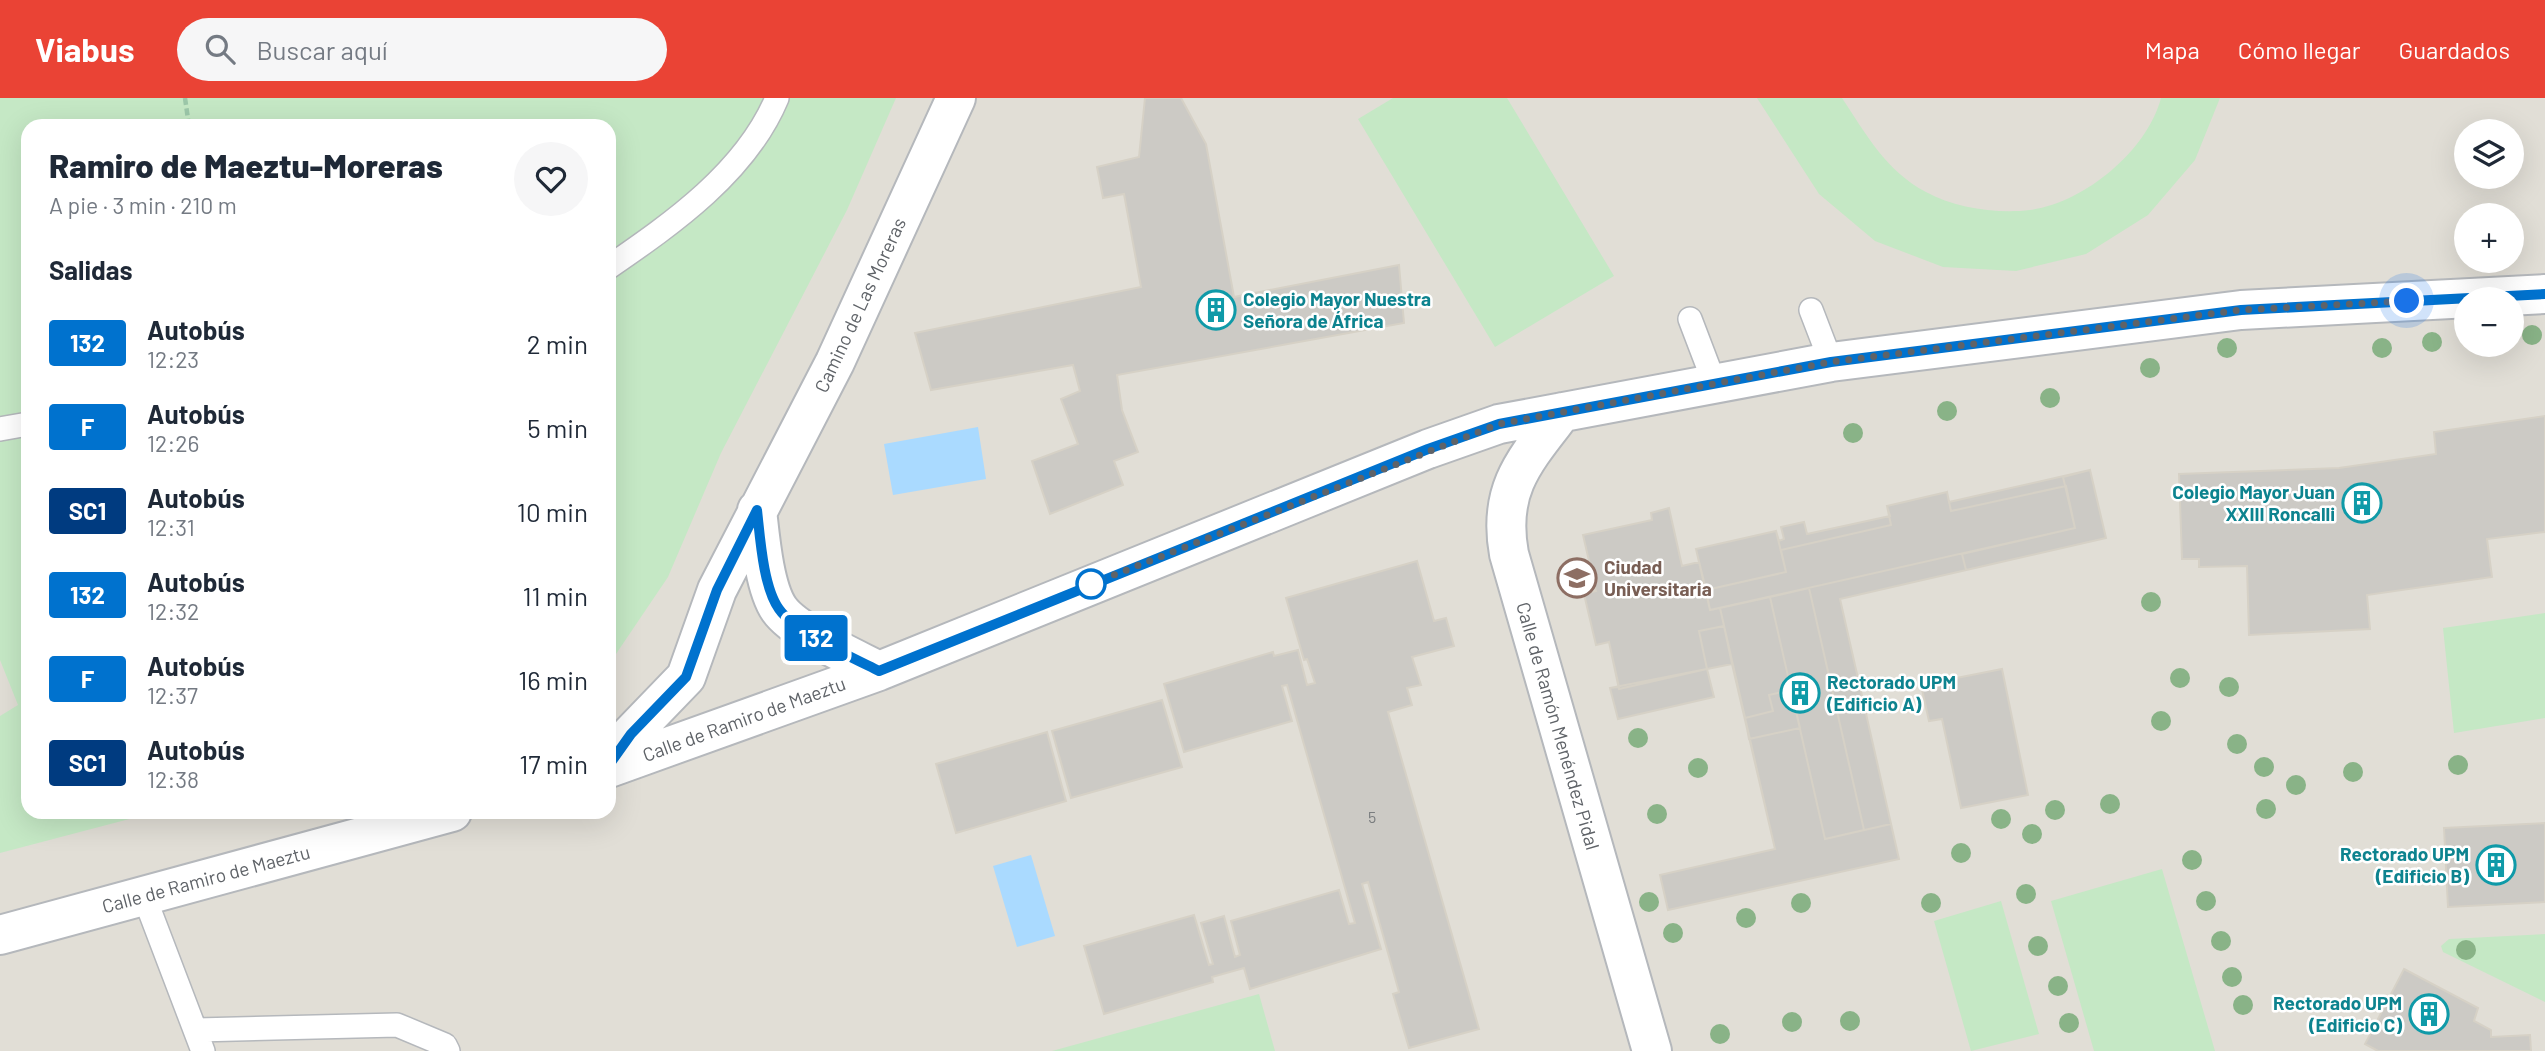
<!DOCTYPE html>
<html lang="es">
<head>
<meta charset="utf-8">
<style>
  body { margin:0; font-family:Barlow,sans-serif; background:#f6f6f7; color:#1f2937; height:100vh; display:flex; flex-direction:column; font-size:26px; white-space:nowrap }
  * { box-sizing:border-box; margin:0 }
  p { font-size:23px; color:#747a83 }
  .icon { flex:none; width:38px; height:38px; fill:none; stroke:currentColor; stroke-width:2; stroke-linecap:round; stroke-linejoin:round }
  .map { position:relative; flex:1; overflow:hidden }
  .panel { position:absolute; left:21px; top:21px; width:595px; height:700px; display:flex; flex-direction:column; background:#fff; border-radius:21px; box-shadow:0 7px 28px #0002 }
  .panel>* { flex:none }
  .badge { padding:0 14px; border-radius:5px; font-size:24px; line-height:46px }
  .buttons { position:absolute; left:2454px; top:21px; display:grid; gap:14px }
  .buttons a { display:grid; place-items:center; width:70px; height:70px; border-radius:50%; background:#fff; box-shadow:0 7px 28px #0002; font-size:35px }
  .you { position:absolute; width:35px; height:35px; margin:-18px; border:5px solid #fff; border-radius:50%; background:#1a73e8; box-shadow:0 0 0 10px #1a73e833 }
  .map>.badge { position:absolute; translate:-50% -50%; box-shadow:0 0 0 4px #fff }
  h2 { padding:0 28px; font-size:26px; line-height:63px }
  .round { display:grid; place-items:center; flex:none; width:74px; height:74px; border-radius:37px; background:#f6f6f7 }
  .summary { display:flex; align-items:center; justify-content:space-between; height:119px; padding:0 28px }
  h1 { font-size:33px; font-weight:800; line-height:52px }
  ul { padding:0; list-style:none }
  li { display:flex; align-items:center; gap:21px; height:84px; padding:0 28px }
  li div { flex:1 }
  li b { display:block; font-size:26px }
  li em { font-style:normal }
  li .badge { min-width:77px; font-weight:700; text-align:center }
  header { display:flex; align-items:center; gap:42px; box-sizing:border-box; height:98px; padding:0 35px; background:#ea4335; color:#fff }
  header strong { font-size:33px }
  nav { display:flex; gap:38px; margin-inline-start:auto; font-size:24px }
  .search { width:490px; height:63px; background:#f6f6f7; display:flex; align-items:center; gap:18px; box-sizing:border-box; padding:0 24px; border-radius:38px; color:#747a83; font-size:26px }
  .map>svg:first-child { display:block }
  .education { fill:#e1ded6; fill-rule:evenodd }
  .green { fill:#c5e8c5 }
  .water { fill:#aadaff }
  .building { fill:#cccac5; stroke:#d6d1c6; stroke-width:2 }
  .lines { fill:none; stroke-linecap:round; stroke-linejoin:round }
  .lane-casing { stroke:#b5b8bc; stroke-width:26 }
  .street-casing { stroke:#b5b8bc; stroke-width:42 }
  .path { stroke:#9cc7a9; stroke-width:4.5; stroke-dasharray:7 3.5; stroke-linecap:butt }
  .lane { stroke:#fff; stroke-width:23 }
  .street { stroke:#fff; stroke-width:38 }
  .tree { fill:#89b387 }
  .line-casing { stroke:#fff; stroke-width:16 }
  .line { stroke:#0072ce; stroke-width:10 }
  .walk { stroke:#5f6368; stroke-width:7; stroke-dasharray:0 12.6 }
  .stop-dot { fill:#fff; stroke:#0072ce; stroke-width:3.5 }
  .labels { text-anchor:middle; stroke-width:5; stroke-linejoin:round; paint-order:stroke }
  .number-label { font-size:16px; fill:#7a7d7f }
  .culture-label { font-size:19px; font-weight:bold; fill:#0d838f; stroke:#fff; text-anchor:end }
  .street-label { font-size:19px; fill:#5f6368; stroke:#fff }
  .education-label { font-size:19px; font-weight:bold; fill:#785e54; stroke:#fff; text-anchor:start }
</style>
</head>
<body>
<header>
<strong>Viabus</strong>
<div class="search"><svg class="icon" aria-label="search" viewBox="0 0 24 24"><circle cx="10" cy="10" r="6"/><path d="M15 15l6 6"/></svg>Buscar aquí</div>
<nav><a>Mapa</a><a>Cómo llegar</a><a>Guardados</a></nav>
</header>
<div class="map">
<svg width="2545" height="953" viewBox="0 0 2545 953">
  <rect width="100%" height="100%" fill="#f1efe8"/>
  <path class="education" d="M0,0H2545V953H0ZM28,28H609V714H28ZM2466,33H2511V79H2466ZM2466,117H2511V163H2466ZM2466,201H2511V247H2466Z"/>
  <path class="green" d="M0,0H896L847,112L721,355L668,479L616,556L609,560V28H28V714H156L0,755V618L18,607L0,562Z
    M1393,0H1507L1614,178L1495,249L1358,21Z
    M1757,0H1842C1866,36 1886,73 1926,94C1955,110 1997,116 2030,112C2084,105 2147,53 2161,0H2220L2195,62L2148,117L2086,156L2016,173L1943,169L1875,143L1819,96Z
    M2545,515V620L2454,635L2443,530Z
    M2162,771L2215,953H2094L2051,803Z
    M2001,803L2039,936L1971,953L1934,823Z
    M2545,836V904L2443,854L2441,848L2449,841Z
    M1259,896L1275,953H1052Z"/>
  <path class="water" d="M978,329L986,381L893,397L884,346Z
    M1031,757L1055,838L1017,849L993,768Z"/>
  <path class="building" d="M1145,0H1181L1206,46L1234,199L1399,167L1404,225L1117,277L1122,312L1138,354L1114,363L1123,387L1050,416L1032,363L1078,346L1061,301L1080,293L1073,267L931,292L915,235L1141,189L1124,96L1103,100L1097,69L1139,59Z
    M2545,318V434L2487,441L2492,479L2367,497L2370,531L2249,537L2247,468L2199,469V461H2182L2179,376L2339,370L2436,356L2434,334Z
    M2090,372L2106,440L1840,501L1899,761L1668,812L1660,777L1775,751L1732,566L1707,571L1714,599L1618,621L1610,590L1619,589L1609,544L1596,547L1584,496L1596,493L1583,437L1652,422L1651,415L1669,410L1682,468L1699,464L1696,451L1776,433L1779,443L1784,441L1781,429L1804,424L1807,436L1890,418L1887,408L1947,394L1949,404Z
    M2090,372L2106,440L1966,472L1962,456L2075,430L2063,379Z
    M2066,388L2075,430L1710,512L1706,492L1786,474L1781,452L1891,427L1887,408L1947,394L1951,413Z
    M1669,410L1682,468L1699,464L1710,512L1720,510L1724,528L1699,533L1707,571L1619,591L1609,544L1596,547L1584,496L1596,493L1583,437L1652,422L1651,415Z
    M1776,433L1786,474L1706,492L1696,451Z
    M1417,463L1434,523L1446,520L1454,548L1412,559L1421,587L1407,590L1412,607L1388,614L1479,931L1409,950L1393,896L1399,894L1368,784L1362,786L1381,851L1250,891L1244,870L1212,879L1213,884L1104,916L1084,848L1194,817L1209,867L1213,866L1201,825L1224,818L1235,859L1240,857L1231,823L1339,792L1349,826L1355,825L1287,587L1282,588L1292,623L1184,654L1164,586L1273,554L1274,558L1298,552L1307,587L1315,585L1307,561L1304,562L1286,500Z
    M1809,490L1864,732L1825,741L1770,499Z
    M1770,499L1825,741L1891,726L1899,761L1668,812L1660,777L1775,751L1720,510Z
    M1724,528L1732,566L1707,571L1699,533Z
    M1707,571L1714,599L1618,621L1610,590Z
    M2002,571L2028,697L1961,710L1942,621L1929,623L1921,587Z
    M1791,592L1800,630L1749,641L1745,620L1773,613L1769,597Z
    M1162,602L1182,669L1071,700L1052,633Z
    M1047,634L1066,703L956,735L936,666Z
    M2545,725V804L2448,809L2444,730Z
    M2404,871L2478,910L2474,923L2491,932V939L2530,937L2531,953H2378L2365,946Z"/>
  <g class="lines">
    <g class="lane-casing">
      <path id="lane" d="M609,169C673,125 746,74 777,0
        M1811,212L1831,264
        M1690,221L1714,284
        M0,331L28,326
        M144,798L203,953
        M197,932L397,927L445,947L448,953"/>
    </g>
    <g class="street-casing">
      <path id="street" d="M1562,314C1525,362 1497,391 1509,456L1652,953
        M757,412C760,438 764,489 779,511C795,534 854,560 879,573
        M609,666L631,636L686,579L717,492L835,264L956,0
        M609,670L879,573L1428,351L1499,326L1831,264L2241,212L2545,196
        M0,837L452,714"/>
    </g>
    <path class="path" d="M185,0L189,28"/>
    <use href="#lane" class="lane"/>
    <use href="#street" class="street"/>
  </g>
  <g class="tree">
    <circle cx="2532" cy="237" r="10"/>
    <circle cx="2432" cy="244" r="10"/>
    <circle cx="2227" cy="250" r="10"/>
    <circle cx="2382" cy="250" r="10"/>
    <circle cx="2150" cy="270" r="10"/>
    <circle cx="2050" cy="300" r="10"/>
    <circle cx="1947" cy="313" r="10"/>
    <circle cx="1853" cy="335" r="10"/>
    <circle cx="2151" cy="504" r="10"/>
    <circle cx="2180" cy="580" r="10"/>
    <circle cx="2229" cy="589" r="10"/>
    <circle cx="2161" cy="623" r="10"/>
    <circle cx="1638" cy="640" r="10"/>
    <circle cx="2237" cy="646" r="10"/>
    <circle cx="2458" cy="667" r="10"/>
    <circle cx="2264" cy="669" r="10"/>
    <circle cx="1698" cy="670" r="10"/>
    <circle cx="2353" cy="674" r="10"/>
    <circle cx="2296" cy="687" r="10"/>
    <circle cx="2110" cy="706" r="10"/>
    <circle cx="2266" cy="711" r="10"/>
    <circle cx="2055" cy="712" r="10"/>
    <circle cx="1657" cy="716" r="10"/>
    <circle cx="2001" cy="721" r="10"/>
    <circle cx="2032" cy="736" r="10"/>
    <circle cx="1961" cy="755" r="10"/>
    <circle cx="2192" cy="762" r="10"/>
    <circle cx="2026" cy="796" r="10"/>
    <circle cx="2206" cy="803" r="10"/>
    <circle cx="1649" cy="804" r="10"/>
    <circle cx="1801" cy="805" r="10"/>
    <circle cx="1931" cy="805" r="10"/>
    <circle cx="1746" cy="820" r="10"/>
    <circle cx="1673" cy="835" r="10"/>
    <circle cx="2221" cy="843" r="10"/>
    <circle cx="2038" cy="848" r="10"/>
    <circle cx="2466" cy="852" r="10"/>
    <circle cx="2232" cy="879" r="10"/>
    <circle cx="2058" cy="888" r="10"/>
    <circle cx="2243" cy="907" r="10"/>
    <circle cx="1850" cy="923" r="10"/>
    <circle cx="1792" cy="924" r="10"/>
    <circle cx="2069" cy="925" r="10"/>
    <circle cx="1720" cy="936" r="10"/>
  </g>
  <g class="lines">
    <g class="line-casing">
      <path id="line" d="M609,667L631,636L686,579L717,492L757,412C760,438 763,489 779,511C795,534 853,560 879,573L1428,351L1499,326L1831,264L2241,212L2545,196"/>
    </g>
    <use href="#line" class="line"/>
    <path class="walk" d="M1091,486L1499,326L1831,264L2241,212L2407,203"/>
  </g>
  <defs>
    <g id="building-ring" transform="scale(2.0125)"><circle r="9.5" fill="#fff" stroke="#0f9aa8" stroke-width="1.5"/><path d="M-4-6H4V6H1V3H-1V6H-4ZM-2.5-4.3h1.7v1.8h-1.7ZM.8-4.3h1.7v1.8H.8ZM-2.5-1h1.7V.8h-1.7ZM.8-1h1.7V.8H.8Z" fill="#0f9aa8"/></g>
    <g id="university-ring" transform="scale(2.0125)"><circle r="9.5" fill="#fff" stroke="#8d6e63" stroke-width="1.5"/><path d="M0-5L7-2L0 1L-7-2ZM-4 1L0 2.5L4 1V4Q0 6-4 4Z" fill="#8d6e63"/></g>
  </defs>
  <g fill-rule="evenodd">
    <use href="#building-ring" x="1216" y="212"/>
    <use href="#building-ring" x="2362" y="405"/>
    <use href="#university-ring" x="1577" y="480"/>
    <use href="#building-ring" x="1800" y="595"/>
    <use href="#building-ring" x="2496" y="767"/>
    <use href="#building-ring" x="2429" y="916"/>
  </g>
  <circle class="stop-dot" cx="1091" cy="486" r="14"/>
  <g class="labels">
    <g class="number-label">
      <text x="1372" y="725">5</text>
    </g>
    <g class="culture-label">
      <text x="1243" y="208" text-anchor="start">Colegio Mayor Nuestra<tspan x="1243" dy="22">Señora de África</tspan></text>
      <text x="2335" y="401">Colegio Mayor Juan<tspan x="2335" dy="22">XXIII Roncalli</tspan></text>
      <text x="1827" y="591" text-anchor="start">Rectorado UPM<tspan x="1827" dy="22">(Edificio A)</tspan></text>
      <text x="2469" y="763">Rectorado UPM<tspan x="2469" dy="22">(Edificio B)</tspan></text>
      <text x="2402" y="912">Rectorado UPM<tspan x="2402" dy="22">(Edificio C)</tspan></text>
    </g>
    <g class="street-label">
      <text transform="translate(860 207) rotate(-65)" y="7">Camino de Las Moreras</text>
      <text transform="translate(744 621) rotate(-20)" y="7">Calle de Ramiro de Maeztu</text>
      <text transform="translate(1558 628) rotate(74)" y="7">Calle de Ramón Menéndez Pidal</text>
      <text transform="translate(206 781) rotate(-15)" y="7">Calle de Ramiro de Maeztu</text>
    </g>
    <g class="education-label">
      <text x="1604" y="476">Ciudad<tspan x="1604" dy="22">Universitaria</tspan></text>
    </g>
  </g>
</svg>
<div class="buttons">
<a><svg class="icon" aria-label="layers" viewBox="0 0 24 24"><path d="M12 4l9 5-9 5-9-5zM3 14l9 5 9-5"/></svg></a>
<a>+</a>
<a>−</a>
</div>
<div class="you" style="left:2407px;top:203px"></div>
<b class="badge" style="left:816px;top:540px;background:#0072ce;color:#fff">132</b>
<section class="panel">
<div class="summary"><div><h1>Ramiro de Maeztu-Moreras</h1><p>A pie · 3 min · 210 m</p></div><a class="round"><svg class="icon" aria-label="heart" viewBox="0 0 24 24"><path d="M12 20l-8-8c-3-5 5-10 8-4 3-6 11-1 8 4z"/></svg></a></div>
<h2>Salidas</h2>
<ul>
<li><span class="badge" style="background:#0072ce;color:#fff">132</span><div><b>Autobús</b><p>12:23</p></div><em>2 min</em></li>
<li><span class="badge" style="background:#0072ce;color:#fff">F</span><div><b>Autobús</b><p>12:26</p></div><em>5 min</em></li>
<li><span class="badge" style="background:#003b80;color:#fff">SC1</span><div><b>Autobús</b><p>12:31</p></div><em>10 min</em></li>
<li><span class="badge" style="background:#0072ce;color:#fff">132</span><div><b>Autobús</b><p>12:32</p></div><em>11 min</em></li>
<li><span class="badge" style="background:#0072ce;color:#fff">F</span><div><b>Autobús</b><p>12:37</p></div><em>16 min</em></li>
<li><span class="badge" style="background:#003b80;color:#fff">SC1</span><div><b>Autobús</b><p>12:38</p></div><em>17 min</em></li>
</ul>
</section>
</div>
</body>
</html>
